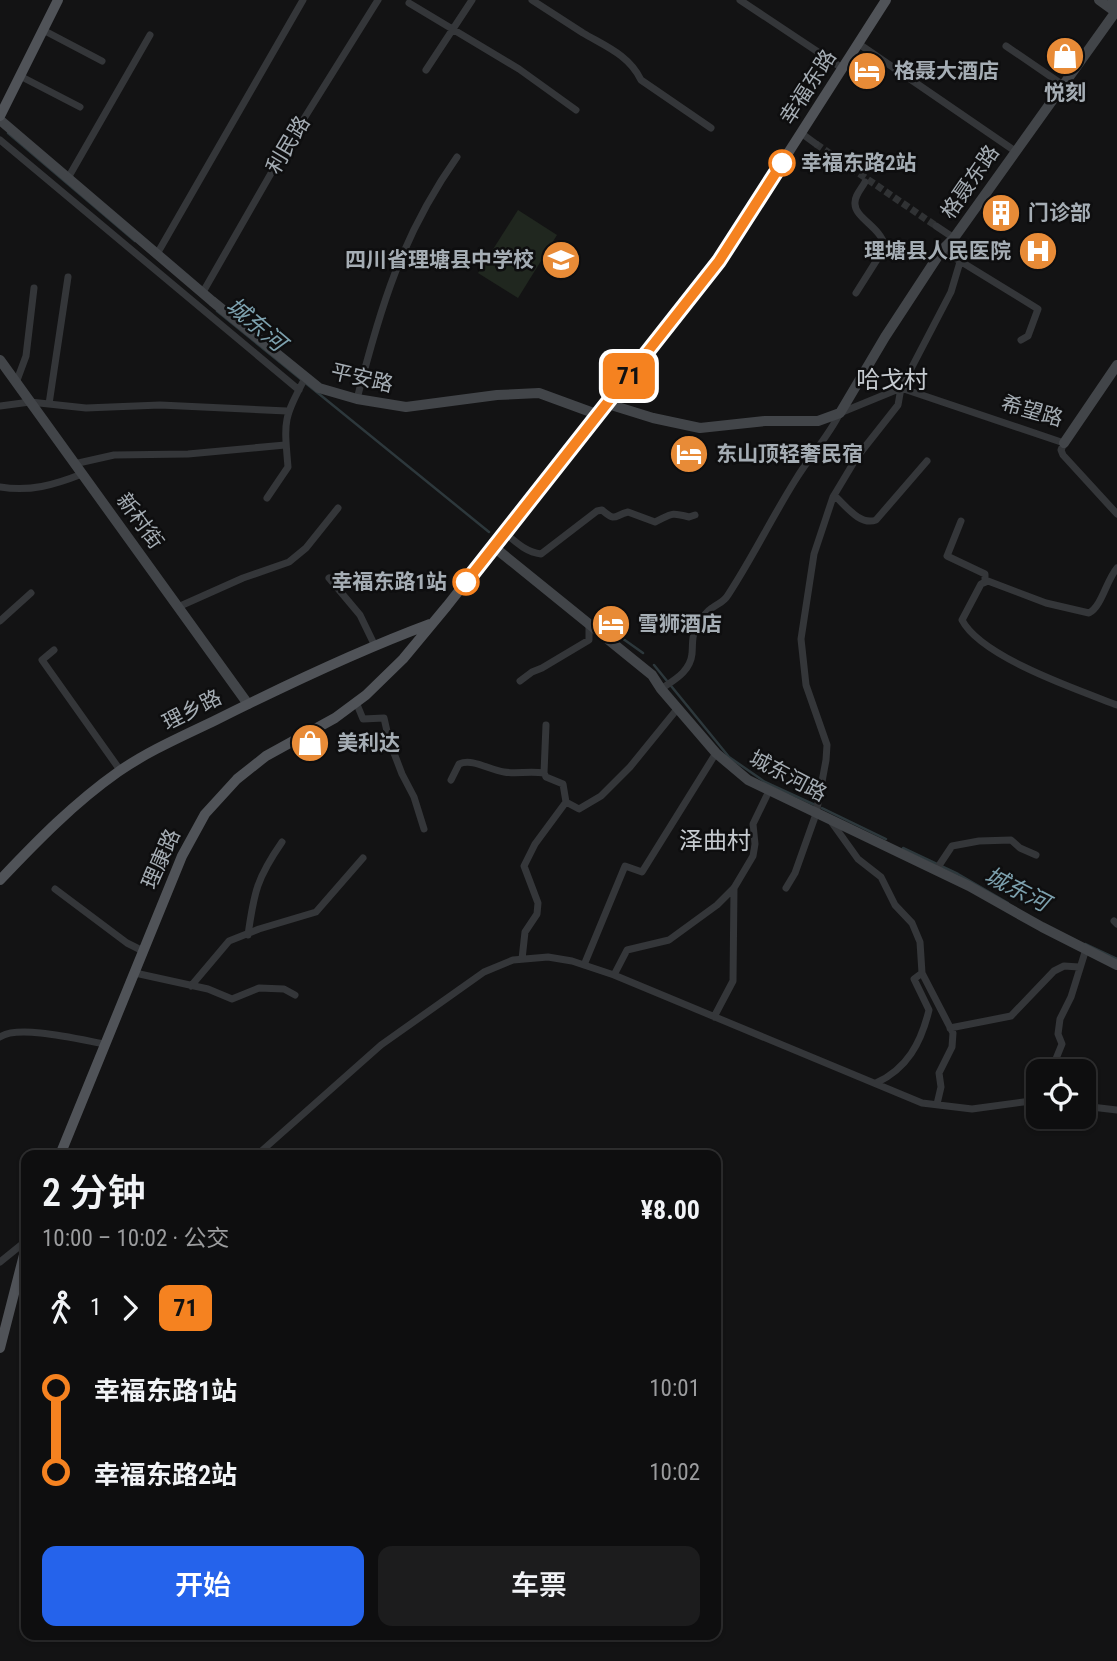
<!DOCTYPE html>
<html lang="zh">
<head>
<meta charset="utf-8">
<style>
  body { margin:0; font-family:"Roboto Condensed","Noto Sans SC",sans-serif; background:#1c1c1d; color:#f1f3f6; height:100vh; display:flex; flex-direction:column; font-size:26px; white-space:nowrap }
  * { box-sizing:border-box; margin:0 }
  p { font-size:23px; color:#9b9c9e }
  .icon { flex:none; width:38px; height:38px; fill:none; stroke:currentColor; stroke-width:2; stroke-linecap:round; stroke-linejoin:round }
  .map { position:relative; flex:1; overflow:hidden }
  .side { position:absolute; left:21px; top:1150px; width:700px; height:490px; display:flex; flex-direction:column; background:#0e0e0f; border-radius:14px; box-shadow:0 2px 5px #0004,0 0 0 2px #2e2e2f }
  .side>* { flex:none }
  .badge { padding:0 14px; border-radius:10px; font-size:24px; line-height:46px }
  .controls { position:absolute; left:1026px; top:1059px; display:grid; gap:14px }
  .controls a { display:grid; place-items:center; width:70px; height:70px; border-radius:14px; background:#0e0e0f; box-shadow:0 2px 5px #0004,0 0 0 2px #2e2e2f; font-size:35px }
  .map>.badge { position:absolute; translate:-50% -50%; box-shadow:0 0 0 4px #fff }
  .legs { display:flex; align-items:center; gap:10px; height:77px; padding:0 21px; font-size:23px }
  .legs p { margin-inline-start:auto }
  .head { display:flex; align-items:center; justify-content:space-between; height:119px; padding:0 21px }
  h1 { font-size:38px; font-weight:600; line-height:52px }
  .cta { display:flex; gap:14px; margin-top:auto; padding:14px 21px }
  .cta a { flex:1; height:80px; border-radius:14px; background:#2563eb; color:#fff; font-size:28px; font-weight:600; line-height:80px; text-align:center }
  .cta a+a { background:#1c1c1d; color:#f1f3f6 }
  ul { padding:0 21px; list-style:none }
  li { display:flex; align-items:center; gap:24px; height:84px; font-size:26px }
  li i { display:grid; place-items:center; width:10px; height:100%; margin:0 9px; background:currentColor }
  li i::after { content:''; width:18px; height:18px; margin:-9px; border:5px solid; border-radius:50%; background:#0e0e0f }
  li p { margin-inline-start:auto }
  li:first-child i { background:linear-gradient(#0000 50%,currentColor 0) }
  li:last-child i { background:linear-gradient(currentColor 50%,#0000 0) }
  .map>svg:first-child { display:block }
  .green { fill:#20271f }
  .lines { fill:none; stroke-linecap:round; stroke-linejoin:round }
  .stream { stroke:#2d383c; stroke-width:2.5 }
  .street-tunnel { stroke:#303234; stroke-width:7; stroke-dasharray:7 3.5; stroke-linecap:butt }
  .street { stroke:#343639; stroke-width:7 }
  .secondary { stroke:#424549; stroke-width:10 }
  .primary { stroke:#505358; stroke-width:10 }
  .line-1-casing { stroke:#fff; stroke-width:16 }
  .line-1 { stroke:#f58220; stroke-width:10 }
  .stop-1-dot { fill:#fff; stroke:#f58220; stroke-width:3.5 }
  .labels { text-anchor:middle; stroke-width:5; stroke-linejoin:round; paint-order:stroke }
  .poi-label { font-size:21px; font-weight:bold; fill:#a5adb4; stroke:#0e0e0f; text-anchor:start }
  .street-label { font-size:21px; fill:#a5adb4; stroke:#0e0e0f }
  .stop-label { font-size:21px; font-weight:bold; fill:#a5adb4; stroke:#0e0e0f; text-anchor:start }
  .water-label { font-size:23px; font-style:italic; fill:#7da1ae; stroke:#0e0e0f }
  .quarter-label { font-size:24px; fill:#c6cbd0; stroke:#0e0e0f }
</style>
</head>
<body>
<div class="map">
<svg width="1117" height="1661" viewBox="0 0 1117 1661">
  <rect width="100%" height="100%" fill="#131314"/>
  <path class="green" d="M518,210L557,235L518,298L478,273Z"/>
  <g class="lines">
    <path class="stream" d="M8,133L135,241
      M217,311L489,532
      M605,626L643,653
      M654,665L729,757L765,782L815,805
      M822,808L886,839
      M903,848L958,874L1008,903
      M1085,944L1117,959"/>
    <path class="street-tunnel" d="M816,144L936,226"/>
    <path class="street" d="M532,0C549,11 566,22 583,33C605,46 629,55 641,80L711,128
      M740,0L842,68
      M409,3L519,69L576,110
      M43,30L102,61
      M859,44L1015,151
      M1006,46L1063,85
      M426,70L472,0
      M20,76L80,107
      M801,133L816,144
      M0,140L299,390
      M68,178L150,35
      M936,226L954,238
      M942,250L1038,309L1028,336L1021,340
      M157,254L303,0
      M203,292L285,149L378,0
      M856,293L885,247C882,228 855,218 855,204C854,196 862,188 865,182
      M16,383L26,356L34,288
      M357,399C380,308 402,235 457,157
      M49,404L68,277
      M0,406L30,402L86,408L160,405L287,411
      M74,464L114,455L188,454L285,445
      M0,487C30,492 54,485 82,474
      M834,495C846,506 860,526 876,520L927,461
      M267,498L288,467C284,420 283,420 305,378
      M961,521L947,556L985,574V581
      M505,533C517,543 526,552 541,554L597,511L602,510C616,522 613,516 628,512L655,522C672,514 670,512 689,517L695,515
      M1117,568C1106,581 1102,606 1089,613L1046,603L988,581L981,584L962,620C981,657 1078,690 1117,705
      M329,578L360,615L375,646
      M178,607L243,578L289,562L306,548L338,508
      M0,621L31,593
      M54,650L42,660L120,770
      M520,681L532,672L542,668L589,640V624
      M661,689C674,680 690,672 692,654C693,642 691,635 699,624C702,618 706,612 712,608C719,603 724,602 728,595C753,557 772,517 796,479C810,456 828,437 840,413L901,388L1064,443L1061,450L1063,455L1117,514
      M356,702L363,719L384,718L389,740L402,774L414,797L424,829
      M546,725L544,773L546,777L563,784L566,802
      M451,780L459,764C473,758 489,770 504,772C515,774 530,771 544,773
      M830,820L858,859L881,877L895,905L912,923L920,942L922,973L953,1033L952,1047L939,1073L941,1087L937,1104
      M936,870L952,846L979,841L1011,840L1020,848L1036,855
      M786,888L795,873L816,814L826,760L827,745L806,685L801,639L814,554L833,497L857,457L898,405L901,388L951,292L960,262
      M55,889L127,943L143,951
      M1114,921L1117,924
      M248,935C254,892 257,878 282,842
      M522,959L525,932L537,914L538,903L524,866L535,844L566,802L579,809L601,796L630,767L678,708
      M584,965L625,866L642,872L716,753
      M135,973L208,989L232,999L259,988L284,989L295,995
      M614,975L627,950L669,940L717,905L734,888L753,856L755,844L753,824L769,791
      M191,986L229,941L259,929L316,912L363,858
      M714,1017L733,981L734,888
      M950,1028L1011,1016L1054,971L1064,966L1079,967
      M0,1037C18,1024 82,1040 105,1044
      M1051,1071L1062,1044L1058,1034L1060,1019L1071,997L1086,949
      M876,1083C907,1069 921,1043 929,1010L914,979L922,973
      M1083,1106L1117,1110
      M257,1155L381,1045L484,972L513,960L548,957L572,961L614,975L922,1103L972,1109L1038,1100
      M0,1262L26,1241"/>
    <path class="secondary" d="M1099,0L1117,13
      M1113,0L1117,3
      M0,120L212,301L319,388L357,399L406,407L497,395L539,393L599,415
      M0,360L248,704
      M608,404L653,418L700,428L765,421H818L840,413L885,337L942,250L954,238L1117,10
      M1064,443L1117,365
      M494,547L652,675L661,689L716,753L748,780L969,886L1042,927L1117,965"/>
    <path class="primary" d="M0,116L58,0
      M0,880C37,841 74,803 118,772C148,751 183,736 216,720C286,685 357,651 430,624
      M60,1155L182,856L205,814L237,779L266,756L335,718L366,695L403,659L447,606L719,261L886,0
      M0,1348L26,1247"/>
  </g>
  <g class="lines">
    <g class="line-1-casing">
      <path id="line-1" d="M466,582L719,261L782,163"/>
    </g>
    <use href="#line-1" class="line-1"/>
  </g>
  <defs>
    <g id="shop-disc" transform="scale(2.0125)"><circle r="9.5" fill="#e88b37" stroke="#0e0e0f"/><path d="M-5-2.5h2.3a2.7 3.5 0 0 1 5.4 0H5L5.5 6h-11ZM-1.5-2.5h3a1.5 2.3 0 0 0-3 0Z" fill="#fff"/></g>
    <g id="hotel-disc" transform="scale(2.0125)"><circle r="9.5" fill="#e88b37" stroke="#0e0e0f"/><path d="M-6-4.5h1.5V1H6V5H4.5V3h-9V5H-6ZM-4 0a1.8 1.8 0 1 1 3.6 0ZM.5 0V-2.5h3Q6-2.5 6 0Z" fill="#fff"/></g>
    <g id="building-disc" transform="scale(2.0125)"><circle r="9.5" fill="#e88b37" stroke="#0e0e0f"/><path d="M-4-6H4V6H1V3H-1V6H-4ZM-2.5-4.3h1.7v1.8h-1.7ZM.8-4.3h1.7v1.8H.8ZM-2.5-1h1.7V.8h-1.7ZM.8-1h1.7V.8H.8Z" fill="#fff"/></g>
    <g id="hospital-disc" transform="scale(2.0125)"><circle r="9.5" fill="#e88b37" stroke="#0e0e0f"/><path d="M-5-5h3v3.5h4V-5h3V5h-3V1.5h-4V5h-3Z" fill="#fff"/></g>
    <g id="school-disc" transform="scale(2.0125)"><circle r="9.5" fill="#e88b37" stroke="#0e0e0f"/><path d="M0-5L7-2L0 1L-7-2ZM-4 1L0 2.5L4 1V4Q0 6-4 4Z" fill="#fff"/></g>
  </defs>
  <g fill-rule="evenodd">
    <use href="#shop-disc" x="1065" y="56"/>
    <use href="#hotel-disc" x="867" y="71"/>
    <use href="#building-disc" x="1001" y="213"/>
    <use href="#hospital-disc" x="1038" y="251"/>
    <use href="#school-disc" x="561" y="260"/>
    <use href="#hotel-disc" x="689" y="454"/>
    <use href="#hotel-disc" x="611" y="624"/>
    <use href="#shop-disc" x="310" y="743"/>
  </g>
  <g class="stop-1-dot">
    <circle cx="782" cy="163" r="12"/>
    <circle cx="466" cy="582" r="12"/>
  </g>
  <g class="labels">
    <g class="poi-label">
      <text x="894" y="78">格聂大酒店</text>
      <text x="1065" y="100" text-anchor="middle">悦刻</text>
      <text x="1028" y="220">门诊部</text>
      <text x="1011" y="258" text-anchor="end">理塘县人民医院</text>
      <text x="534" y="267" text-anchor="end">四川省理塘县中学校</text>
      <text x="716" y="461">东山顶轻奢民宿</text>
      <text x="638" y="631">雪狮酒店</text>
      <text x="337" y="750">美利达</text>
    </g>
    <g class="street-label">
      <text transform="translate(808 87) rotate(-57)" y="7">幸福东路</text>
      <text transform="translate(288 145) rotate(-59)" y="7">利民路</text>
      <text transform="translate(970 182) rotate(-55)" y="7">格聂东路</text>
      <text transform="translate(362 378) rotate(13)" y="7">平安路</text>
      <text transform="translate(1032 411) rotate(16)" y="7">希望路</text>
      <text transform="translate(140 521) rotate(54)" y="7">新村街</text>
      <text transform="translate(192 710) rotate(-27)" y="7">理乡路</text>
      <text transform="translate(788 776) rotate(28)" y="7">城东河路</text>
      <text transform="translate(161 859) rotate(-66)" y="7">理康路</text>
    </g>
    <g class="stop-label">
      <text x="801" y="170">幸福东路2站</text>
      <text x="447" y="589" text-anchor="end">幸福东路1站</text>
    </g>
    <g class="water-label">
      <text transform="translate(256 324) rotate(40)" y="8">城东河</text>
      <text transform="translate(1017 889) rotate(27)" y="8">城东河</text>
    </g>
    <g class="quarter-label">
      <text x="892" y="388">哈戈村</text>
      <text x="715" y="849">泽曲村</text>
    </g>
  </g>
</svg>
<div class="controls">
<a><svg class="icon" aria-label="locate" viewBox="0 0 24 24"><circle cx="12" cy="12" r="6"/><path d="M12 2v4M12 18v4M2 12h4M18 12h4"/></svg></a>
</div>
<b class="badge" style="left:629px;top:376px;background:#f58220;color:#111">71</b>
<section class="side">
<div class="head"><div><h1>2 分钟</h1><p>10:00 – 10:02 · 公交</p></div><b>¥8.00</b></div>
<div class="legs"><svg class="icon" aria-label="walk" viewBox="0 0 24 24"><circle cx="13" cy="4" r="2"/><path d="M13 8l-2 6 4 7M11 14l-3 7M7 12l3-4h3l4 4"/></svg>1<svg class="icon" aria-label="forward" viewBox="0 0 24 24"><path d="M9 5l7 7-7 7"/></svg><b class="badge" style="background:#f58220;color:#111">71</b></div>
<ul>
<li><i style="color:#f58220"></i><b>幸福东路1站</b><p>10:01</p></li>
<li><i style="color:#f58220"></i><b>幸福东路2站</b><p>10:02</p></li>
</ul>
<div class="cta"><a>开始</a><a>车票</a></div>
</section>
</div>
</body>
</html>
